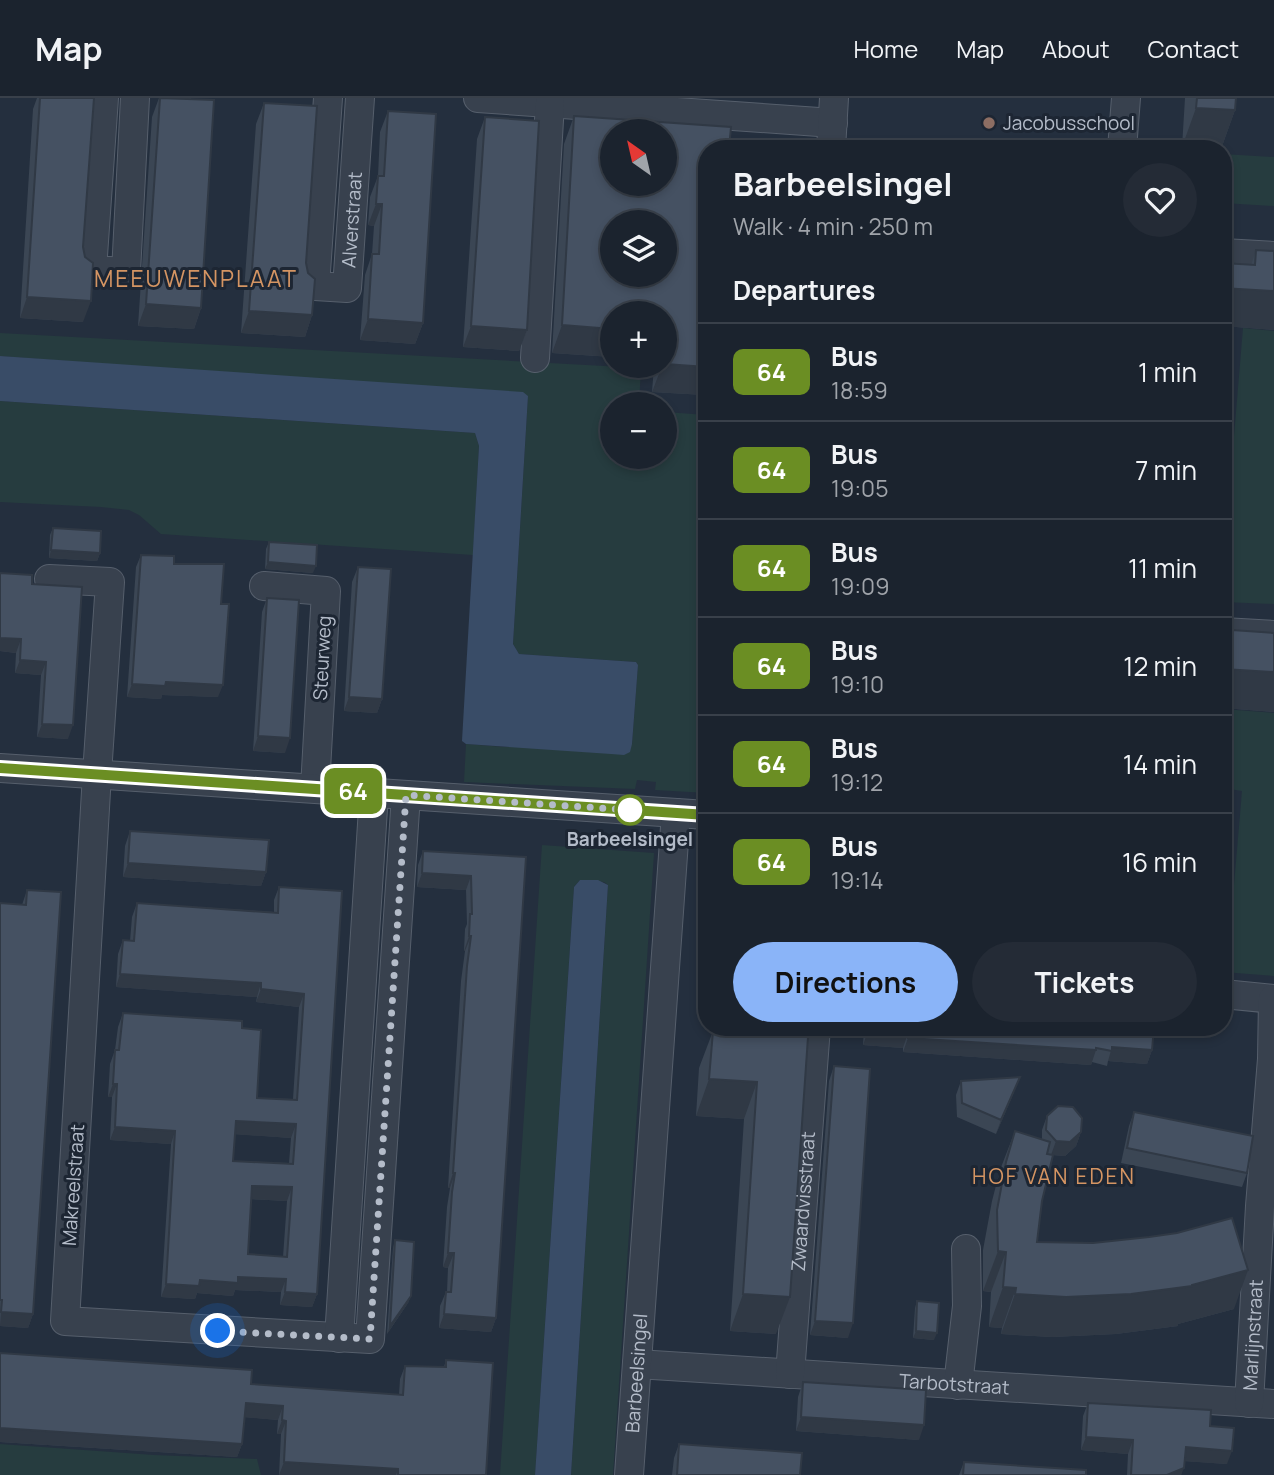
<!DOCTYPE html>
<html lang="en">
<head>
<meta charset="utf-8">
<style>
  body { margin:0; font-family:Manrope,sans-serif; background:#242b36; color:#f1f3f6; height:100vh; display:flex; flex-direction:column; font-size:26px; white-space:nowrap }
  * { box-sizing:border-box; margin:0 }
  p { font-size:23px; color:#a0a4aa }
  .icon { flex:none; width:38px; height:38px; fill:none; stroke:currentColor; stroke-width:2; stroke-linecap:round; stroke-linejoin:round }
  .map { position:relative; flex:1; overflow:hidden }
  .drawer { position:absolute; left:698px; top:42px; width:534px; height:896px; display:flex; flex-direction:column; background:#1b232e; border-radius:28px; box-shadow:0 4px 10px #0003,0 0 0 2px #39404a }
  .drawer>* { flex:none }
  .badge { padding:0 14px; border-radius:10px; font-size:24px; line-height:46px }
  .needle { width:46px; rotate:326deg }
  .buttons { position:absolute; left:600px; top:21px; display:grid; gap:14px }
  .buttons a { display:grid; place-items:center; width:77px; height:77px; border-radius:50%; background:#1b232e; box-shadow:0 4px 10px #0003,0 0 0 2px #39404a; font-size:35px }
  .you { position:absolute; width:35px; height:35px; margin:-18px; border:5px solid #fff; border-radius:50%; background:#1a73e8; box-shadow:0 0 0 10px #1a73e833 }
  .map>.badge { position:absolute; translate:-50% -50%; box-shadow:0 0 0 4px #fff }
  h2 { padding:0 35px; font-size:26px; line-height:63px }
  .round { display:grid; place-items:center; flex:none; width:74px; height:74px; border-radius:37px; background:#242b36 }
  .summary { display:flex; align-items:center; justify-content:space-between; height:119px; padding:0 35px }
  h1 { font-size:33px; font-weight:700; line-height:52px }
  .primary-button { display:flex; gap:14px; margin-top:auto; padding:14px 35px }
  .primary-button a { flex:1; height:80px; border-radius:42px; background:#8ab4f8; color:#111; font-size:28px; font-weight:700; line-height:80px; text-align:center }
  .primary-button a+a { background:#242b36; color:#f1f3f6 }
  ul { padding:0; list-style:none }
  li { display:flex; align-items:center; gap:21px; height:98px; padding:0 35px; border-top:2px solid #39404a }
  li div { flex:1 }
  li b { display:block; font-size:26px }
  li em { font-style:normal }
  li .badge { min-width:77px; font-weight:700; text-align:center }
  header { display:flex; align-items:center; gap:42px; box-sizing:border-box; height:98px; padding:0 35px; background:#1b232e; border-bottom:2px solid #39404a }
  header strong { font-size:33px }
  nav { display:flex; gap:38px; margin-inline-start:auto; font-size:24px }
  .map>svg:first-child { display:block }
  .green { fill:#263c3f }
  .water { fill:#394c67 }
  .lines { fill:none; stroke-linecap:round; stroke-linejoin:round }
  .minor-casing { stroke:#565f6c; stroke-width:30 }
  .minor { stroke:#38414e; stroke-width:28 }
  .wall { fill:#3b4654; fill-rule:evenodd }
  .shaded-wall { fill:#303945 }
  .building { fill:#455162; stroke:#303945; stroke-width:2; fill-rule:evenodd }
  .line-casing { stroke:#fff; stroke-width:16 }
  .line { stroke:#6b8e23; stroke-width:10 }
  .walk { stroke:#b4bcc9; stroke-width:7; stroke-dasharray:0 12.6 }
  .education-dot { fill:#8d6e63; stroke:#1d2633; stroke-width:2.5 }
  .stop-dot { fill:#fff; stroke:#6b8e23; stroke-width:3.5 }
  .labels { text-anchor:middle; stroke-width:6; stroke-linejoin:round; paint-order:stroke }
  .poi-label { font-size:19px; fill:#b4bcc9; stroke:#1d2633; text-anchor:start }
  .street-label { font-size:19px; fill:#b4bcc9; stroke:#1d2633 }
  .stop-label { font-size:19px; font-weight:bold; fill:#b4bcc9; stroke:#1d2633 }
  .neighbourhood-label { font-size:21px; letter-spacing:2px; fill:#d59563; stroke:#1d2633 }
  .quarter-label { font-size:23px; letter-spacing:2px; fill:#d59563; stroke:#1d2633 }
</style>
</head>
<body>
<header>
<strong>Map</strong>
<nav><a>Home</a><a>Map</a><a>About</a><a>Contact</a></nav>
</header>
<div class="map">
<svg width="1274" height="1377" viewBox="0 0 1274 1377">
  <rect width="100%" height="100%" fill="#242f3e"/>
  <path class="green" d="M1223,56L1274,59V108L1223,105Z
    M1243,230L1274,233V506L1223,504V374H1231Z
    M0,235L641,270L639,306H612V359H665V314L707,317V695L655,692L656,684L637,682L635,691L464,684L466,646L504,649L632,646L638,567L636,564L519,556L513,546L528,298L0,258Z
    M0,303L475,335L479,348L473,457L161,436L139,417L129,412L101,409L0,404Z
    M1223,611L1274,615V878L1223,874V822H1231L1242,693L1223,690Z
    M542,747L654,755L613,1377H571L608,787L604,784L580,782L574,789L535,1377H500Z
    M0,1346L154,1357L257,1361L261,1377H0Z"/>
  <path class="water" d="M0,258L523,294L528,298L513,546L519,556L636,564L638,567L632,646L630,654L624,657L611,656L466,646L462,643L479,348L475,335L0,303Z
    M580,782H598L608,787L571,1377H535L574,789Z"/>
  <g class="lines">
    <g class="minor-casing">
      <g id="minor">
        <path d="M104,0L92,172L126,174L135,0"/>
        <path id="s1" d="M328,0L315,188L347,190L360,0"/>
        <path d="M478,0L833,25"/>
        <path d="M831,51L834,0"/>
        <path d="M1122,51L1126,0"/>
        <path d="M1223,155L1274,158"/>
        <path d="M535,260L550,5"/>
        <path d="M49,481L110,484L97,676L65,1223L370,1241L406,697"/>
        <path d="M264,488L326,493L315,690"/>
        <path d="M1223,534L1274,537"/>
        <path d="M0,670L707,717"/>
        <path d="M1223,896L1274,901"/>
        <path d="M339,1240L374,695"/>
        <path id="s2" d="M637,1266L1274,1306"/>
        <path id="s3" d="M790,1276L816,929"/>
        <path d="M958,1287L967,1208L966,1151"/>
        <path id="s4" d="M1249,1305L1260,1108L1272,961L1273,901"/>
        <path id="s5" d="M629,1377L676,715"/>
      </g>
    </g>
    <use href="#minor" class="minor"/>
  </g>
  <path class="wall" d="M37,0H94L83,149V224L20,220L33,11Z
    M159,0H191L201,210L194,231L138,228L152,19Z
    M1185,0H1236L1235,12L1221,51L1182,49Z
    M264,5L306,165L312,217L305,239L241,235L256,26Z
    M388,13L423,225L415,246L360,242L365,177L372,156L374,128L368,127L370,99L378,78L380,34Z
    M574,18L705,297L652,294L654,268H665V215H612V259L552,255L564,46Z
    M485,19L527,232L519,253L463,249L477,41Z
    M1256,152L1274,153V232L1223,228L1251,167Z
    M53,430L100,455L97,463L49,460L50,437Z
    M269,444L313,475L265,471L266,451Z
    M141,457L174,466L221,506L218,599L162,597L161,601L127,599L136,469Z
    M358,469L382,601L377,615L344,613L352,484Z
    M0,475L32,486L68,641L37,639L41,577L15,575L16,555L0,553Z
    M267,500L285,655L253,653L262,514Z
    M1232,532L1274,535V614L1223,610V548H1226Z
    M130,733L266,774L261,788L123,779L125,748Z
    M423,753L526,759L496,1220L491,1234L439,1230L440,1208L446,1194H447L448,1170L443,1169L447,1109L450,1090H448L461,883L465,853H464L465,831L467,826L466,792L417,789L418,767Z
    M279,789L342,793L317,1196L312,1209L280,1207L281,1194L235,1192L233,1198L197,1195L195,1201L161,1199L171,1046L110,1042L112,999H108L110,966L115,952L118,929L123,915L242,930L257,1000L293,1001L299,909L256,904L257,899L116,889L118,856L123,842L130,843L132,819L137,805L274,814V802ZM235,1036L291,1040L289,1065L233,1063ZM251,1101L287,1103L283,1159L248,1156Z
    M27,792L33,1216L28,1230L0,1228V805L22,807Z
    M714,929H779L776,1236L730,1233L744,1021L696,1018L699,970L713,933H714Z
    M864,929H1154L1152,952L1147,966L1108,963L1107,968L1092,964L1091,967L903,954V950L863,947Z
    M834,968L848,1240L810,1237L829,983Z
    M961,983L1014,994L996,1036L957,1019L956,997Z
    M1134,1014L1247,1075L1242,1089L1121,1065L1129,1028Z
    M1047,1018L1081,1034L1076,1048L1065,1058L1053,1057L1042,1103L1037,1144L1234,1211L1178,1226V1228L1116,1236L1052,1239L1001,1236L1002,1230L989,1229L991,1194L983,1193V1152L992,1103L1000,1072L1015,1033L1042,1041V1032Z
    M395,1142L411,1198L408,1205L387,1236L393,1150Z
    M917,1203L934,1242L913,1240L915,1210Z
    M0,1255L252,1272L251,1286L399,1297L400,1281L405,1268L444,1269L446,1262L493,1265L486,1377H279L281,1336H277L278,1322L245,1319L242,1346L237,1359L0,1344Z
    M803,1284L919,1342L796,1333L798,1299Z
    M1088,1305L1210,1328L1227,1366L1185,1363L1181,1377H1127L1128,1356L1081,1352L1083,1318Z
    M679,1346L800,1377H672L674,1360Z
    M964,1364L1086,1377H959Z"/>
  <path class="shaded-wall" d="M1196,10L1235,12L1221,51L1182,49Z
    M376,106H382L374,128L368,127Z
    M1223,190L1274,193V232L1223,228Z
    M27,199L91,203L83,224L20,220Z
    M146,206L201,210L194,231L138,228Z
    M249,213L312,217L305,239L241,235Z
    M368,221L423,225L415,246L360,242Z
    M562,227L612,231V259L552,255Z
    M471,228L527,232L519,253L463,249Z
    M665,266L707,269V291L705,297L652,294L662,268H665Z
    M51,452L100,455L97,463L49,460Z
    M268,464L316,468L313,475L265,471Z
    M0,540L21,541L16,555L0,553Z
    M20,562L46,564L41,577L15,575Z
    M1223,571L1274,574V614L1223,610Z
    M166,584L223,587L218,599L162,597L161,601L127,599L132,586Z
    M349,599L382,601L377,615L344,613Z
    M42,626L73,627L68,641L37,639Z
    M258,638L290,640L285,655L253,653Z
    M128,765L266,774L261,788L123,779Z
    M422,775L471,778L466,792L417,789Z
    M469,838H471L465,853H464Z
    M120,876L261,885L257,899L116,889Z
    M261,891L304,896L299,909L256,904Z
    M868,933L908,935L903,950L863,947Z
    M908,940L1096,952L1091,967L903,954Z
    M1112,949L1152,952L1147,966L1108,963Z
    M1020,979L1014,994L996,1036L1001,1022Z
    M709,981L757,984L744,1021L696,1018Z
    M113,986H117L112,999H108Z
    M236,1023L296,1026L291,1040L231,1036Z
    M115,1029L175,1033L171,1046L110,1042Z
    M1081,1034L1076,1048L1065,1058L1051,1057L1056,1043Z
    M453,1075H455L450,1090H448Z
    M252,1088L292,1089L287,1103L247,1101Z
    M998,1153L1006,1154L991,1194L983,1193Z
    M448,1155H454L448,1170L443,1169Z
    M1248,1172L1234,1211L1178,1226V1228L1116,1236L1052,1239L1001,1236L1015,1196L1192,1187Z
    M238,1179L286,1181L281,1194L235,1192L233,1198L197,1195L195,1201L161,1199L166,1186Z
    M1003,1189L1016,1190L1002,1230L989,1229Z
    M285,1194L317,1196L312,1209L280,1207Z
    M743,1196L790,1199L776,1236L730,1233Z
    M411,1198L408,1205L387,1236L390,1228Z
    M1,1214L33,1216L28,1230L0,1228Z
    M444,1216L496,1220L491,1234L439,1230Z
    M815,1223L853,1225L848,1240L810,1237Z
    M916,1233L937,1235L934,1242L913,1240Z
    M246,1305L283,1308L278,1322L241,1319Z
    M801,1319L924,1327L919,1342L796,1333Z
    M282,1322L286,1323L281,1336H277Z
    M0,1330L242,1346L237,1359L0,1344Z
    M1086,1339L1133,1342L1128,1356L1081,1352Z
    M1186,1349L1232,1353L1227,1366L1181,1363Z
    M284,1364L398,1371L396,1377H279Z
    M1184,1370L1181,1377H1167Z"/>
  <path class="building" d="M40,0H94L83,149L85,159L93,165L91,203L27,199Z
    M160,0L214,2L201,210L146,206Z
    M1197,0H1236L1235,12L1196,10Z
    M264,5L317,8L306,165L308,175L315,181L312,217L249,213Z
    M388,13L436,16L423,225L368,221L372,156H379L382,106H376L378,78H384Z
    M574,18L731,29L729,51H707V269L665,266V215H612V231L562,227ZM612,33H665V86H612ZM612,124H665V177H612Z
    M485,19L539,23L527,232L471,228Z
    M1256,152L1274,153V193L1223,190V193V165L1255,167Z
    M53,430L101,433L100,455L51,452Z
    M269,444L317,447L316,468L268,464Z
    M141,457L174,458V466H224L221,506H229L223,587L166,584L165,588L132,586Z
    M358,469L391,471L382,601L349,599Z
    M0,475L32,477V486L82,489L73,627L42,626L46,564L20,562L21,541L0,540Z
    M267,500L299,502L290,640L258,638Z
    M1232,532L1274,535V574L1223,571V548L1230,549Z
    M130,733L269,742L266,774L128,765Z
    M423,753L526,759L496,1220L444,1216L446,1194H451L454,1155H448L452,1094L455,1075H453L467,868L471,838H469L470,816H472L471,778L422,775Z
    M279,789L342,793L317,1196L285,1194L286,1181L238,1179V1185L200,1182L199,1188L166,1186L175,1033L115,1029L117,986H113L115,952H119L123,915L242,923V930L261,932L257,1000L297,1002L304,896L261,891V885L120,876L123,842L134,843L137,805L278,815ZM236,1023L296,1026L293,1066L233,1063ZM252,1088L292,1089L287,1159L248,1156Z
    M27,792L61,794L33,1216L1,1214L2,1202H0V805L26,807Z
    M725,929H779V937L808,939L790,1199L743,1196L757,984L709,981L713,933L725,934Z
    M868,929H1154L1152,952L1112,949V953L1096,950V952L908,940V935L868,933Z
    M834,968L870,971L853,1225L815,1223Z
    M1020,979L1001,1022L962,1005L961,983Z
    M1058,1008L1073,1009L1082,1020L1081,1034L1070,1044L1056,1043L1046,1032L1047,1018Z
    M1134,1014L1253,1038L1247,1075L1127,1050Z
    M1015,1033L1050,1044L1047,1056L1053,1057L1042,1103L1037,1144L1093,1145L1149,1139L1177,1135L1232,1120L1248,1172L1192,1187V1188L1131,1196L1066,1199L1015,1196L1016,1190L1003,1189L1006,1154L998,1153L997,1112L1006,1064Z
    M395,1142L414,1144L411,1198L390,1228Z
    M917,1203L939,1205L937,1235L916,1233Z
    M0,1255L252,1272L251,1286L403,1297L405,1268L446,1269V1262L493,1265L486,1377H398V1371L284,1364L286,1323L282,1322L283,1308L246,1305L242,1346L0,1330Z
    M803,1284L926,1292L924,1327L801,1319Z
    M1088,1305L1211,1312L1210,1328L1234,1330L1232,1353L1186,1349L1184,1370L1167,1377H1131L1133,1342L1086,1339Z
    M679,1346L802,1355L800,1377H677Z
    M964,1364L1086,1372V1377H963Z"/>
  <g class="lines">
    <g class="line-casing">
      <path id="line" d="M0,670L707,717"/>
    </g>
    <use href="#line" class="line"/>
    <path class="walk" d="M218,1233L370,1241L406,697L630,712"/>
  </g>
  <circle class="education-dot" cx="989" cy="25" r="7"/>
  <circle class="stop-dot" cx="630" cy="712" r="14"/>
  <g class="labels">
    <g class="poi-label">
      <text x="1003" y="32">Jacobusschool</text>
    </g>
    <g class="street-label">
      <text dy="7" stroke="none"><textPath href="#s1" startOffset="289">Alverstraat</textPath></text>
      <text transform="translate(322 560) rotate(-87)" y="7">Steurweg</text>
      <text transform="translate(73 1087) rotate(-86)" y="7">Makreelstraat</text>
      <text dy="7" stroke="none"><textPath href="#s3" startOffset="173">Zwaardvisstraat</textPath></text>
      <text dy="7" stroke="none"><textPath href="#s4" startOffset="68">Marlijnstraat</textPath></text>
      <text dy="7" stroke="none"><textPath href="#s5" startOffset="102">Barbeelsingel</textPath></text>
      <text dy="7" stroke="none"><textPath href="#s2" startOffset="318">Tarbotstraat</textPath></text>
    </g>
    <g class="stop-label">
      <text x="630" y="748">Barbeelsingel</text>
    </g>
    <g class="neighbourhood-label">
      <text x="1054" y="1086">HOF VAN EDEN</text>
    </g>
    <g class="quarter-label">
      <text x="196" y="189">MEEUWENPLAAT</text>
    </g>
  </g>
</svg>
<div class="buttons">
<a><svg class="needle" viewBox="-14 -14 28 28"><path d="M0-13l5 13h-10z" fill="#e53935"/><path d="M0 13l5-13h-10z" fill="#a0a4aa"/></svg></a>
<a><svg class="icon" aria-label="layers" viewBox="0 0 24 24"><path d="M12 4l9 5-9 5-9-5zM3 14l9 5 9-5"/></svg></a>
<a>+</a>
<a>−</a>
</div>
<div class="you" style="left:218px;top:1233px"></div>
<b class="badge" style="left:353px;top:693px;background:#6b8e23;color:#fff">64</b>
<section class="drawer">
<div class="summary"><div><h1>Barbeelsingel</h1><p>Walk · 4 min · 250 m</p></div><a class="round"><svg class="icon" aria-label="heart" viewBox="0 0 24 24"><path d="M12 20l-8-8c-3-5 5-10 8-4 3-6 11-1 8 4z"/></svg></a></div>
<h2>Departures</h2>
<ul>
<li><span class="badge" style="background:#6b8e23;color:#fff">64</span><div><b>Bus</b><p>18:59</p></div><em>1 min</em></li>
<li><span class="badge" style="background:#6b8e23;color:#fff">64</span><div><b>Bus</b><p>19:05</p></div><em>7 min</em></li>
<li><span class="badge" style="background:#6b8e23;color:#fff">64</span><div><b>Bus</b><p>19:09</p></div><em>11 min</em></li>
<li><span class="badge" style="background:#6b8e23;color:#fff">64</span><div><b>Bus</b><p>19:10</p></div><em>12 min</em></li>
<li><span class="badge" style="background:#6b8e23;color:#fff">64</span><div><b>Bus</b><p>19:12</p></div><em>14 min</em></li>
<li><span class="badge" style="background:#6b8e23;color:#fff">64</span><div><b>Bus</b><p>19:14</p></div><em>16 min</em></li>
</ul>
<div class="primary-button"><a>Directions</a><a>Tickets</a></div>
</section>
</div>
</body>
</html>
